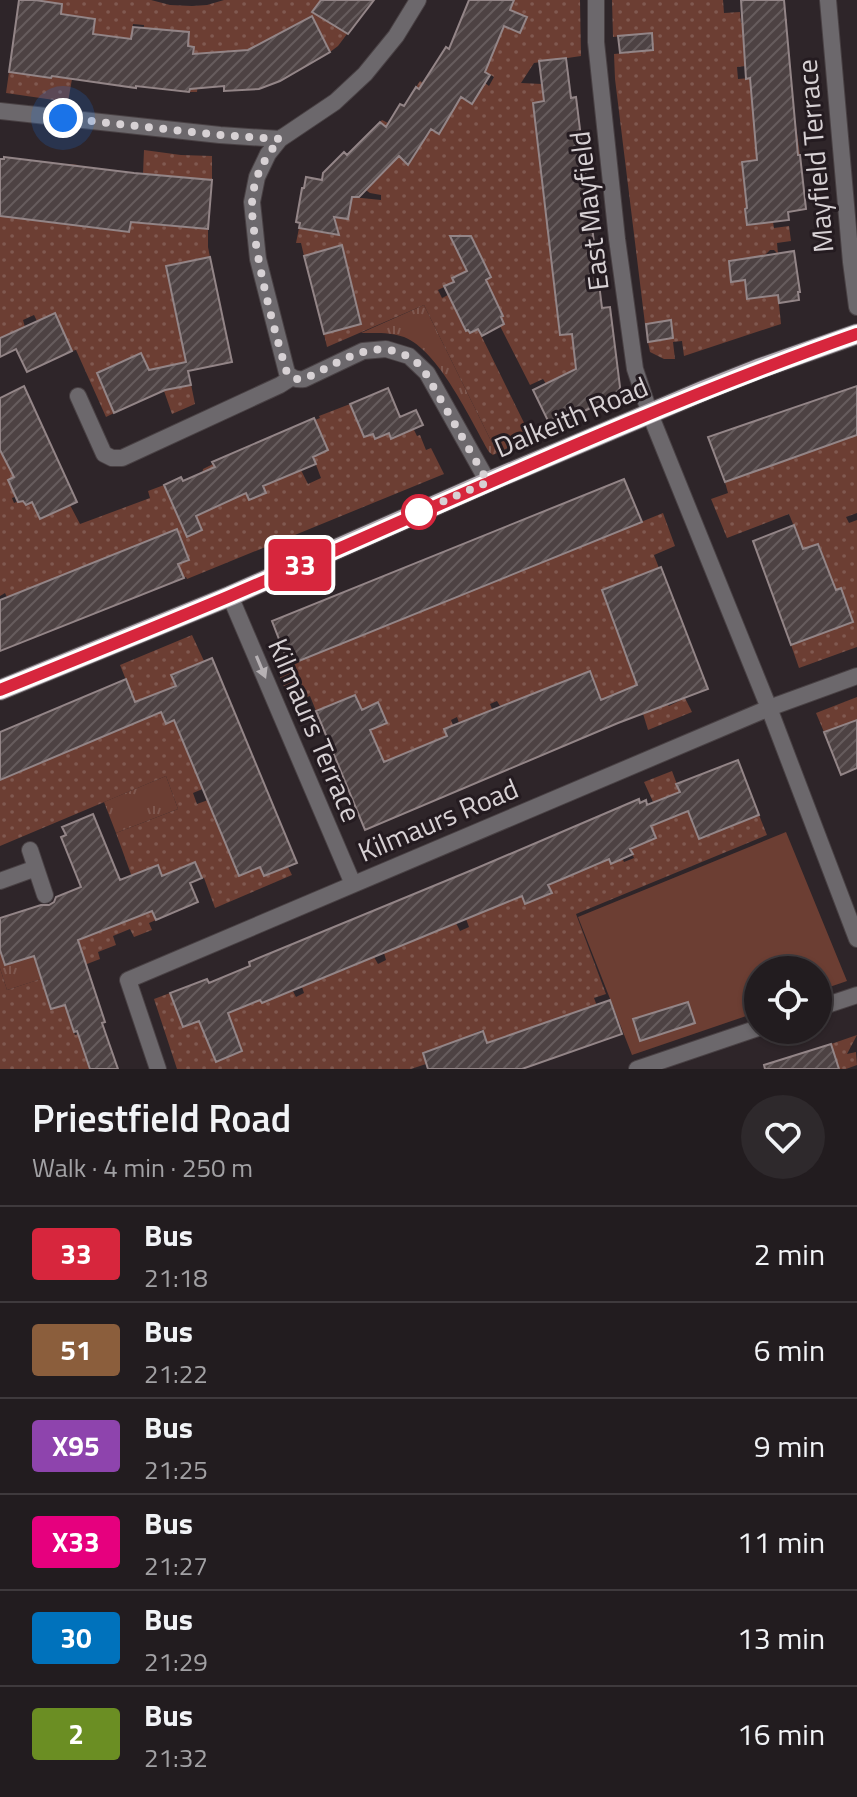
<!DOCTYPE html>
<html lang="en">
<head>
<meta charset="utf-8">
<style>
  body { margin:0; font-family:"Titillium Web",sans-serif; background:#2e292c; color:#f1f3f6; height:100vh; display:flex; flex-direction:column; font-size:30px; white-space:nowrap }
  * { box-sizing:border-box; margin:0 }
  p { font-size:26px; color:#a2a1a4 }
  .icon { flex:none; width:44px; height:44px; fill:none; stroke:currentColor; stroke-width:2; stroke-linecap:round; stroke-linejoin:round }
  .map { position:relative; height:1069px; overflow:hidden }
  .panel { display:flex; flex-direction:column; background:#221c1f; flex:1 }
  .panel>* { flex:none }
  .badge { padding:0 16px; border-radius:6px; font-size:28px; line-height:52px }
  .tools { position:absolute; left:744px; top:956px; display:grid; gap:16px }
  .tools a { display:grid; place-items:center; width:88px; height:88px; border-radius:50%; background:#221c1f; box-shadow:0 2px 6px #0004,0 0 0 2px #3f3a3d; font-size:40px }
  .you { position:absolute; width:40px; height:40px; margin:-20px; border:6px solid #fff; border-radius:50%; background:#1a73e8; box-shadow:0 0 0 12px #1a73e833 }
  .map>.badge { position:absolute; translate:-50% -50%; box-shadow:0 0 0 4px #fff }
  .round { display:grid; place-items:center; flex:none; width:84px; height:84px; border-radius:42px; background:#2e292c }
  .headline { display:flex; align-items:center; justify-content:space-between; height:136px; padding:0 32px }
  h1 { font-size:38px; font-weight:600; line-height:60px }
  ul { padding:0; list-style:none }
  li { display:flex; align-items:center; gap:24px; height:96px; padding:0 32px; border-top:2px solid #3f3a3d }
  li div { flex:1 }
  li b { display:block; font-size:30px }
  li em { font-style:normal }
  li .badge { min-width:88px; font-weight:700; text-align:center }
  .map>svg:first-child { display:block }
  .grass { fill:url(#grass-tufts) }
  .park { fill:#6c3e33 }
  .garden { fill:url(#garden-dots) }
  .building { fill:url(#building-hatch); stroke:#938587; stroke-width:2 }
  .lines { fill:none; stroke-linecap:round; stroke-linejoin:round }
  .street-casing { stroke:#494144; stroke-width:18 }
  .primary-casing { stroke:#494144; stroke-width:22 }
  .street { stroke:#6c686c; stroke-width:16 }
  .primary { stroke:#b0a9b1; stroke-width:20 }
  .oneway { fill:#b7b2b5 }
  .line-casing { stroke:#fff; stroke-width:18 }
  .line { stroke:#d7263d; stroke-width:12 }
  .walk { stroke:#d7d1d4; stroke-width:8; stroke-dasharray:0 14.4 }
  .stop-dot { fill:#fff; stroke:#d7263d; stroke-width:4 }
  .labels { text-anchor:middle; stroke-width:6; stroke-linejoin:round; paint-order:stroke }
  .street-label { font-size:28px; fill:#d7d1d4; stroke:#241b20 }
</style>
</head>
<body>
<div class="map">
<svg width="857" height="1069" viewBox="0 0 857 1069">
  <defs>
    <pattern id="grass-tufts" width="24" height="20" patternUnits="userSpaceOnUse" patternTransform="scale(2)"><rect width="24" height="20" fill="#6c3e33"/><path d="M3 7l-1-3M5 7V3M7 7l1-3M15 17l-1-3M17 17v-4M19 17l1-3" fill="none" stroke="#805950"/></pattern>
    <pattern id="garden-dots" width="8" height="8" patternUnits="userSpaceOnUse" patternTransform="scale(2)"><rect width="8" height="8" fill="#6c3e33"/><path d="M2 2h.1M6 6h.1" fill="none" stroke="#805950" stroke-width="1.8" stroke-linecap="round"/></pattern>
    <pattern id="building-hatch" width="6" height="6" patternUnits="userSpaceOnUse" patternTransform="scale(2)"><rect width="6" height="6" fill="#4d4243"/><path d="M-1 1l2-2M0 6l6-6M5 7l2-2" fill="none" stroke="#665c5d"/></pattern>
  </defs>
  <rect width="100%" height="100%" fill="#2e2529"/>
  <path class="grass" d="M424,305L497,453L493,455L489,452C470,419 439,351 404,337C391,332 375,333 361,333Z
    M166,776L178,809L116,833L104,802Z
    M68,945L75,968L7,990L0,968V950L6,965Z"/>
  <path class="park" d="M786,832L847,981L818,991V970H758V1012L632,1055L578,917Z"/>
  <path class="garden" d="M35,0H151L170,5L192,6L207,5L224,0H321L315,10L347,34L338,46L330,52L320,34L262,63L242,51L198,82L197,92H189L194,47L188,46L189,32L169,30L151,43L146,87L136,86L144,25L133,24L131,39L93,34L95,19L84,17L75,79H72L68,102L6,93L9,72L52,78L62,4Z
    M514,0H580L581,56L534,63L521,83L542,84L544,101L533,103L560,335L572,334L576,369L546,384L543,379L530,385L500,326L504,324L501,317L503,315L486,280L491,277L471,236L451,237L468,270L452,277L454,282L438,290L442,298L450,294L466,330H468L470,333L478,329L531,437L497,453L424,305L327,347L324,334L361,324L355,300L329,274L348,269L343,251H323L304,256L301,243H296L299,228L333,235L336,217L348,219L352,197L381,200V195L370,193L349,178L399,156L407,164L413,157L409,153L411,151L380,122L382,120L388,123L391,119L424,140L431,129L439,133L445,124L440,102L416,87L420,81L423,83L427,76L472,104L485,83L489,86L494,77L478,67L504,26L520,33L526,16L510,10Z
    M612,0H723L724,13L740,12L741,23L787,19V23L743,27L745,59L789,56V61L737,67L738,79L750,78L755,130L796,126L800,155L742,162L757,207L745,209L747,225L773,222L774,228L789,226L791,241L777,243L778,254L774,250H770L765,255L729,261L731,281L745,280L748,299L778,295L781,324L684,356L682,341L673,342L675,359H664L650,352L648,342L673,337L670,321L645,324L615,79L614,54L653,50L652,33L613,37Z
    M144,150L181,155L212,156V180L144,174L150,224L208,229V247L210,257L167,266L195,404L172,414L164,391L159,393L141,354L114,413L106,417L76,350L72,351L54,313L37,321L34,315L23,320L25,327L0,338V216L69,179L70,164L78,165L69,224L87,227L90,213L114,230L129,232L138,174H143Z
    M350,404L364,437L373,434L389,433L392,439L413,428L417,436L420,435L426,450L431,448L444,474L187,579L186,577L184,578L178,564L189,560L182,542L166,534L7,597L5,593L0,596V450L55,458L8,480L15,497L12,498L14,503L23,499L26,505L32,502L40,519L70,505L80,524L150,498L148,491L164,485L187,537L202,530L196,516L203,469L213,464L228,497L246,449L301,470L308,484L321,478L313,457L328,450L315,420L320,418L319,416Z
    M857,435V513L846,517L849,523L857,520V647L799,668L791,645L853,622L840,588L817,597L824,558L819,544L803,549L789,514L727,538L711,499L728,493L725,482Z
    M663,513L675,546L654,555L659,568L602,590L608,607L617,603L670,641L627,658L633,674L669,706L685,698L692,712L648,730L641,707L603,702L590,671L565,681L522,734L509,703L500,706L497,701L490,704L492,709L484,713L490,727L475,733L469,719L459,723L457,717L451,720L453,725L444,729L456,760L399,756L390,760L366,784L349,792L338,762L376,745L369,727L377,703L367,707L366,710L363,712L355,695L316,711L310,696L291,703L277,670Z
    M192,635L204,661L171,675L176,686L154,695L166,724L188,715L224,780L193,793L197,804L208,800L260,867L264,876L288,867L292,875L215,908L204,878H202L195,862L162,876L137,874L156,920L149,923L152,930L134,937L130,929L113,936L116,945L98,952L100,959L87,964V967L42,982L51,1009L65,1005L75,1035L104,1026L105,1031L80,1040L90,1069H0V968L7,990L74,968L61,925L145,913L116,833L178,809L166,776L0,846V780L142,720L120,665Z
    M857,697V720L824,732L816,713Z
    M672,771L683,800L708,815L692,822L699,838L759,815L767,835L576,914L606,994L594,998L597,1006L487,1043L482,1030L472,1034L476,1047L441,1046L423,1053L426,1064L411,1069H177L154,999L170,993L183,1027L212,1015L211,1050L215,1061L242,1051L228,1013L254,1003V984L262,1003L293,991L296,997L304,993L302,987L333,974L325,955L345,970L374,957L378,964L386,960L384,953L456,923L460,931L469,927L466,919L522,896L525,904L552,894L548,884L620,854L624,862L634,858L630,849L656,838L651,826L674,816L666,797L653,802L644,782Z
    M857,1035L847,1054L856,1052L857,1065L846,1069H836L838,1068L831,1044Z"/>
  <path class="building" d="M19,0H35L62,4L61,14L95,19L93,34L131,39L133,27L189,32L188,46L194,47L193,54L248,50L312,16L330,52L280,81L259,89L224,91V86L190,89L189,92L136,86V88L52,76L51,78L9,72Z
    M321,0H374L348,34L312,12Z
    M469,0H514L510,10L527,17L520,33L504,26L485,72L490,75L472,104L461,97L439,134L431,129L408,165L399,156L359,197H352L348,219L334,217L339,235L299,228L300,223L296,222L302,188H304L306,177L322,180L323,173L344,152L347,155L380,122L386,127L400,104L404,106L416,87L419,89L446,47L449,49Z
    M741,0H784L798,155H800L806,209L788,212L789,220L747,225L745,209L747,208L742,162L757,160L750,78L746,79Z
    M652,33L653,50L620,53L618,36Z
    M566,58L571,98L576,97L602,308L610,307L620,387L618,395L551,427L533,390L576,369L572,334L560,335L533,103L544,101L539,61Z
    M4,157L134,173L212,180L208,229L131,222L129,232L0,216V159H4Z
    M450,236H471L491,277L486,280L503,316L501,317L504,324L482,336L478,329L470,333L468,330L466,331L444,286L454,282L452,278L467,271Z
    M342,245L361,324L324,334L304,256Z
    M794,251L800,292H798L799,300L779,303L778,295L747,299L745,280L731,282L729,261Z
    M210,257L232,362L188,371L191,385L165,390L114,413L97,373L141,353L149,370L186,362L166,266Z
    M55,313L72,351L27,372L16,349L0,357V338Z
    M671,320L673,338L648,342L646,324Z
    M24,386L77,502L40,519L32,502L26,505L23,501L18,502L8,480L14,477L0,450V398Z
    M857,386V435L725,482L708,437Z
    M388,388L400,417L416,410L423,425L391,439L389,433L375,439L373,434L364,437L350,404Z
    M314,418L328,450L313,457L316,464L263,486L266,493L249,500L246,493L196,516L202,530L187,537L164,485L181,477L183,481L215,467L212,462Z
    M624,479L642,522L289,665L272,621Z
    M794,525L803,549L818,544L836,590L841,588L853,622L791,645L753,541Z
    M177,529L189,560L178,564L184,578L0,651V600Z
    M661,567L708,689L618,723L365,830L316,711L355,695L362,710L378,702L387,723L370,730L384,762L447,736L444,729L590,671L601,700L637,685L602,590Z
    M212,658L297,863L264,876L260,867L239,876L174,720L166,724L161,712L0,780V732L126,679L135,702L176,686L171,675Z
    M857,720V768L841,775L824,732Z
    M738,760L759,815L699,839L688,811L651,826L656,838L630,849L633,854L611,864L609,859L548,885L552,893L525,904L522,896L262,1003L260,1000L228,1013L242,1051L216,1062L199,1021L183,1027L170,993L207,979L209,983L250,966L249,962L477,868L639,799L640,803L646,800L647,805L680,792L676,784Z
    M93,814L120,880L158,865L162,876L195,862L202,878L190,883L198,902L156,920L152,911L78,940L105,1022L102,1023L118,1069H90L77,1031L74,1032L65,1005L51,1009L34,956L5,965L0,950V918L41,905H49L54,902L56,897L81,887L61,837L66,835L62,827Z
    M610,1000L622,1034L522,1069H428L423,1053L483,1031L487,1043Z
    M688,1002L695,1023L640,1041L633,1019Z
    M831,1044L839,1069H765L764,1065Z"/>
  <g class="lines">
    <g class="street-casing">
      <path id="street" d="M418,0L396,36L365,74L335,102L280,139L268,154L257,177L252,202L258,259L287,373C292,378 296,380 304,379L363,351L386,349L409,356L427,373L488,482
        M596,0V42L617,239L635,369L650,414L769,708L857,939
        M828,0L851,262L857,307
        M0,111L220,135L280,139
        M78,396L104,454L112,458H122L280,385L291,378
        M230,596L353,884
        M30,850L45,895
        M0,881L36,868
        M818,1008L857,995
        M158,1069L128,980L769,708L857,676
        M637,1069L758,1028"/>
    </g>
    <g class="primary-casing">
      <path id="primary" d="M0,690L230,596L488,482L705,390L758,369L857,334"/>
    </g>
    <use href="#street" class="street"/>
    <use href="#primary" class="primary"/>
  </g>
  <defs><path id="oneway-solid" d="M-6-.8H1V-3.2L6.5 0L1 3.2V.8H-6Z" transform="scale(2)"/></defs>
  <use class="oneway" href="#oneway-solid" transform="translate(261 667) rotate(67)"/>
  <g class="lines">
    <g class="line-casing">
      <path id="line" d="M0,690C77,659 154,628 230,596C438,507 643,409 857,334"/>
    </g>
    <use href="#line" class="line"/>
    <path class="walk" d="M63,118L220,135L280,139C268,154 258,169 254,188C250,205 253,222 255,238C262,284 274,329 287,373C292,378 296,380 304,379C345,360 382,330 422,367L488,482L419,512"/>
  </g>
  <circle class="stop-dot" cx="419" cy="512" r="16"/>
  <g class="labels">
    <g class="street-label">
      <text transform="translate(815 156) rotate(-95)" y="10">Mayfield Terrace</text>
      <text transform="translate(589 211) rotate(-97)" y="10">East Mayfield</text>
      <text transform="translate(571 417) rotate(-23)" y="10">Dalkeith Road</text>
      <text transform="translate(315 730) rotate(67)" y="10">Kilmaurs Terrace</text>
      <text transform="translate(438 820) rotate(-23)" y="10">Kilmaurs Road</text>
    </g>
  </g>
</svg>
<div class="tools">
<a><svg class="icon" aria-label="locate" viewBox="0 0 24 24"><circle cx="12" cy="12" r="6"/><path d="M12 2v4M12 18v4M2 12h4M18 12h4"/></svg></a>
</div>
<div class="you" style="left:63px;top:118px"></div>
<b class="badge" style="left:300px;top:565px;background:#d7263d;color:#fff">33</b>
</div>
<section class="panel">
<div class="headline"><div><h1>Priestfield Road</h1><p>Walk · 4 min · 250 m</p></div><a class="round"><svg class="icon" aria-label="heart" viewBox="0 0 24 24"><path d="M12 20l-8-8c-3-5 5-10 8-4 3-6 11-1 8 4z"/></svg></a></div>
<ul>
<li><span class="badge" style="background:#d7263d;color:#fff">33</span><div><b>Bus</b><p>21:18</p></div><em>2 min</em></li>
<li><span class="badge" style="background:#8b5e3c;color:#fff">51</span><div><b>Bus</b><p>21:22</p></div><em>6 min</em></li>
<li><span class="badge" style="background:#8e44ad;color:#fff">X95</span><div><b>Bus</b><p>21:25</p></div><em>9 min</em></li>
<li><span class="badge" style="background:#e6007e;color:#fff">X33</span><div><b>Bus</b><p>21:27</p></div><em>11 min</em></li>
<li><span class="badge" style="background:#0072bc;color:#fff">30</span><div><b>Bus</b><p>21:29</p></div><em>13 min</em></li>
<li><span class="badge" style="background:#6b8e23;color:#fff">2</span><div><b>Bus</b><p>21:32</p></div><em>16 min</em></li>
</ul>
</section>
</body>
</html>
